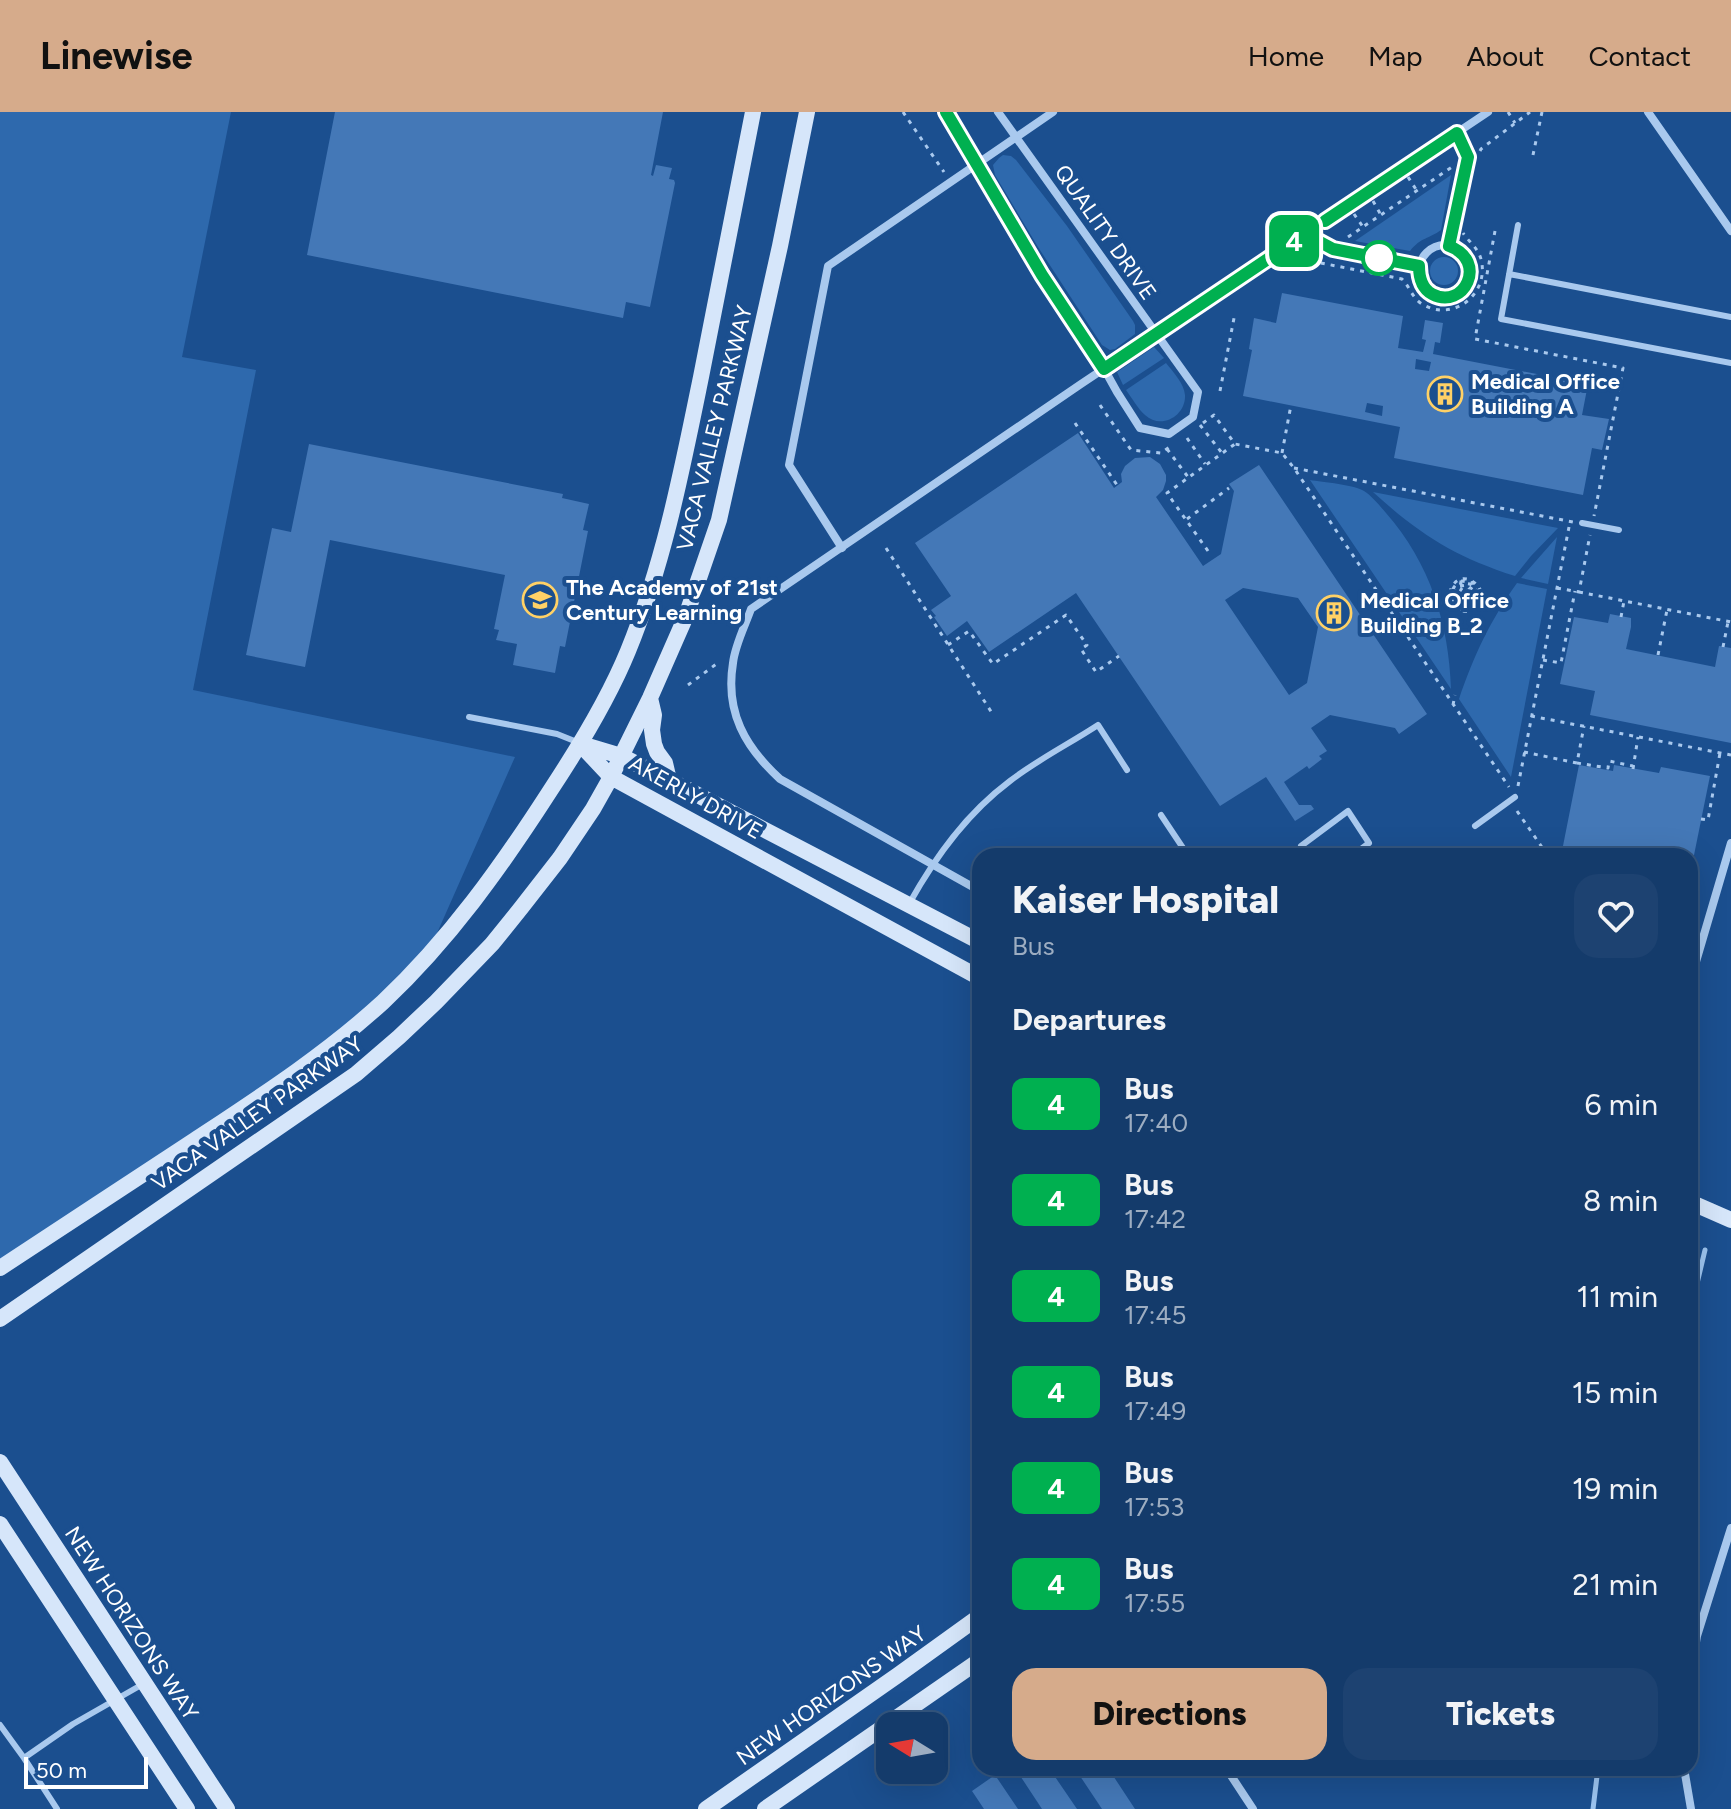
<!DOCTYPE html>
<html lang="en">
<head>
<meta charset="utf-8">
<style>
  body { margin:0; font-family:Figtree,sans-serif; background:#1d4271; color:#f1f3f6; height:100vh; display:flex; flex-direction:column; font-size:30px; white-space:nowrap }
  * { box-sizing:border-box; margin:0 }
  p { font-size:26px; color:#9dadc1 }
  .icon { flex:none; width:44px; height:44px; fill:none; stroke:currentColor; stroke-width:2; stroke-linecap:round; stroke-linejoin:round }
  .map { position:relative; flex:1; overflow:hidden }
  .sheet { position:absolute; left:972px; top:736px; width:726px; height:928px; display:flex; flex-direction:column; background:#143b6b; border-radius:24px; box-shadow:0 8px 32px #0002,0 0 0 2px #33557e }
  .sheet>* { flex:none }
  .badge { padding:0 16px; border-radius:12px; font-size:28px; line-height:52px }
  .needle { width:52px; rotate:281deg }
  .fabs { position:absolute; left:876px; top:1600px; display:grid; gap:16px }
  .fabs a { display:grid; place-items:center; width:72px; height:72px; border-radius:16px; background:#143b6b; box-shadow:0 8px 32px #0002,0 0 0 2px #33557e; font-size:40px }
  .scale { position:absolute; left:24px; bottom:20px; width:124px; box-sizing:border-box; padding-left:8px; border:4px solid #fff; border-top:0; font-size:22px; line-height:28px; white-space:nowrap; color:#fff; -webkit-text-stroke:6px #1b4f8f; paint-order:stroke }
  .map>.badge { position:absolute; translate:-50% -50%; box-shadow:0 0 0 4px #fff }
  h2 { padding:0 40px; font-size:30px; line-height:72px }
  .round { display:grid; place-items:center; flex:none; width:84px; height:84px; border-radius:24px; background:#1d4271 }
  .head { display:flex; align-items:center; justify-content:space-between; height:136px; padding:0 40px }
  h1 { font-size:38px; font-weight:800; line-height:60px }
  .action { display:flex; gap:16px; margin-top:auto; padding:16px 40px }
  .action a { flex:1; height:92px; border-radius:24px; background:#d6ab8b; color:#111; font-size:32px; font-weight:800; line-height:92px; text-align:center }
  .action a+a { background:#1d4271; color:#f1f3f6 }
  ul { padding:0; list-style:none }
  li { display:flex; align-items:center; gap:24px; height:96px; padding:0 40px }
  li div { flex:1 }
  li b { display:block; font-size:30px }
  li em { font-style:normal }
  li .badge { min-width:88px; font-weight:700; text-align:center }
  header { display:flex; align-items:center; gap:48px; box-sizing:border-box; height:112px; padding:0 40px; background:#d6ab8b; color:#111 }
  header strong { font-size:38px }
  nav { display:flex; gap:44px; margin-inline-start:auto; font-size:28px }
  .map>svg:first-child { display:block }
  .green { fill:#2e69ad }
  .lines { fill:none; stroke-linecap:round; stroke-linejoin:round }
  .stream { stroke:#9cc4f0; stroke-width:5 }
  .building { fill:#4478b7; fill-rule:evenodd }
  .path { stroke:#a9c9ee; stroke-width:3; stroke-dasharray:4 6; stroke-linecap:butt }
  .lane { stroke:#a9c9ee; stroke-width:6 }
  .street { stroke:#a9c9ee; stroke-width:8 }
  .secondary { stroke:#d6e6fa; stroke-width:16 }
  .line-casing { stroke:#fff; stroke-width:18 }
  .line { stroke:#00b050; stroke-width:12 }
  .stop-dot { fill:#fff; stroke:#00b050; stroke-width:4 }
  .labels { text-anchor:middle; stroke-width:8; stroke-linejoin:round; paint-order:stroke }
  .street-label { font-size:22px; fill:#fff; stroke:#1b4f8f }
  .poi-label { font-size:22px; font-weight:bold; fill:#fff; stroke:#1b4f8f; text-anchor:start }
</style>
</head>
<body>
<header>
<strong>Linewise</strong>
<nav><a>Home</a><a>Map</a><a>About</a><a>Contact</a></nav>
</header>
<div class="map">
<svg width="1731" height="1697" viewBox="0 0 1731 1697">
  <rect width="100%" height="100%" fill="#1b4f8f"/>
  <path class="green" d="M0,0H231L182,245L256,258L193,578L515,645L426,846L288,967L0,1156Z
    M1003,43L1011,44L1016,48L1067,114L1133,209L1135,213V222L1115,237L1110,238L1102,233L1038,135L995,63L993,53L999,46Z
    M1451,63L1441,118C1429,127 1421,125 1410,139L1355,129Z
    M1430 159a14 14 0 1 1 28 0a14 14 0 1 1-28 0Z
    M1154,235L1164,246L1123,273L1117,260Z
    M1166,251C1173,260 1184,271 1185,283C1186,304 1161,318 1145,303C1138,297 1132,286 1126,278Z
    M1310,368C1322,370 1356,373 1364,379C1372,384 1380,394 1386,401C1430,451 1449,512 1451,577Z
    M1373,380L1558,416L1531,444L1515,464C1455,445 1419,422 1373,380Z
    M1557,425L1548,472L1521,466Z
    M1517,471L1547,477L1511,665L1459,587C1474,543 1490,509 1517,471Z"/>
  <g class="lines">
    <path class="stream" d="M1690,1201L1705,1138
      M1593,1697L1598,1656"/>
  </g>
  <path class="building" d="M335,0H663L651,63L653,64L656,53L672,56L669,67L674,68L675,71L650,195L626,190L623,206L307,143Z
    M1282,181L1403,204L1398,236L1423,240L1426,228L1422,227L1425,208L1443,211L1440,231L1435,230L1433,242L1588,272L1582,303L1609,307L1602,338L1592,336L1583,383L1394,346L1400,315L1243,284L1252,238L1249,237L1254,206L1276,211ZM1416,247L1431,250L1429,259L1415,257ZM1367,291L1383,294L1382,304L1365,300Z
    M1078,321L1114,376L1122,370L1121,362L1125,354L1135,346L1150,345L1160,352L1166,363V369L1163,378L1156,385L1203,454L1221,442L1234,379L1229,372L1259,353L1427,602L1399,622L1395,616L1330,603L1311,616L1327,639L1319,644L1322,647L1309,657L1307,654L1284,670L1299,693H1311L1314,697L1295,709L1266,665L1220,694L1076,481L989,540L967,509L947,524L934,505L936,504L931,498L951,484L915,431ZM1243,476L1298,486L1318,515L1307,571L1289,583L1225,488Z
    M309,332L563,382L562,386L589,392L583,418L588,419L565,535L560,534L555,561L513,553L517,532L496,528L499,518L494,517L505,463L330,428L305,555L246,543L272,416L291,420Z
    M1610,502L1631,506V515L1626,537L1715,555L1719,534L1731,536V631L1590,603L1595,579L1560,572L1574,505L1608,511Z
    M1579,653L1613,659L1614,653L1659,661L1661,655L1710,664L1691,758H1690V744H1561Z
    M1015,1656H1049L1077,1697H1042Z
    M1086,1656H1108L1135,1697H1102L1078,1661Z
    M995,1663L1018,1697H984L972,1679Z"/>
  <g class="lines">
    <path class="path" d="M903,0L944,60
      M1508,0L1515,11
      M1480,39L1481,37L1530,0
      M1533,43L1542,0
      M1408,65L1417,79
      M1373,89L1381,103
      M1354,102L1363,115
      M1495,119L1475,227L1623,256L1594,404
      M1348,125L1452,55
      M1311,149L1402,167C1410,175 1412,186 1422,192C1453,211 1490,182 1481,147C1478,136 1469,130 1463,121
      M1220,279L1235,201
      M1100,293L1131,338L1161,341L1171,334
      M1075,311L1117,373
      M1203,311L1214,303L1235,332L1282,341L1294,356L1509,675
      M1200,313L1222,341
      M1187,326L1205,352
      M1167,337L1188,365
      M1282,341L1291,293
      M1294,356L1573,410
      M1187,407L1229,376
      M886,436L992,601
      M1208,439L1167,381L1235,332
      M1557,476L1579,480L1590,423
      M1579,480L1731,510
      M1441,491L1454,487V479L1461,472L1460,470C1454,473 1451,479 1451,485L1449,486C1450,465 1469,460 1480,477L1479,478L1473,471L1462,469L1463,471L1470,472L1477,479V486L1470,494L1471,496L1477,491L1479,480L1481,479C1481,499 1463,507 1451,490L1453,489L1461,497H1468V495L1458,493L1455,489L1461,492H1471L1475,486V481H1473L1472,487L1467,491L1462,490L1458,487L1468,488L1471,485L1470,480L1464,477L1460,483H1458L1462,476H1468L1472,480L1474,479L1467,473L1460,474L1456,480V486L1462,484L1465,479L1469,482L1465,483
      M1621,505L1624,489
      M948,533L969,519L993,552L1066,503L1087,533L1081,537L1096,560L1119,544
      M1723,535L1728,510
      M1658,543L1667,498
      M1543,548L1561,551L1575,479
      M688,573L719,550
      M1453,593L1455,583
      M1531,604L1731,643
      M1524,640L1577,651L1584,614
      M1577,651L1608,656L1609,649L1633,654
      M1633,657L1638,625
      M1518,674L1570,410
      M1517,699L1548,744
      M1701,707L1708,708L1720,641"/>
    <path class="lane" d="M1518,113L1501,207L1731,251
      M1509,162L1731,205
      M1582,411L1619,418
      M469,605L557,622L577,630
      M1161,703L1185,739L1177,744
      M1475,714L1515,685
      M1308,744L1301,734L1348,699L1369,731L1352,744
      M909,792C935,745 966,702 1010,669C1037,648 1069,632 1098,613L1127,658
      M0,1613L24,1646
      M57,1697L24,1646L73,1612L143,1572"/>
    <path class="street" d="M946,0L1042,163L1097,244L1117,280L1140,316L1169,322L1193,305L1198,280L998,0
      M1648,0L1731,119
      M1305,122L1333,137L1419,154
      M1419 159a26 26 0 1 1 52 0a26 26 0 1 1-52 0Z
      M1449,134L1468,45L1457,21
      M842,436L789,353L828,154L1053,0
      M980,779L780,667C745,635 725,600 733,551C735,533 745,514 751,497L1081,272L1488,0
      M1690,870L1731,731
      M1690,1567L1697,1524L1731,1416
      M1226,1656L1253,1697
      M1684,1656L1691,1697"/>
    <path class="secondary" d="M650,586L654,603L652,618L654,632L657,640L665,651L669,668
      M580,632L611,665L980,866
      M581,632L621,644L669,668L980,830
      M1690,1090L1731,1108
      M0,1156C65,1113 130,1071 195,1028C260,985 325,943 383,890C449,828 501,755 550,679C579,635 608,588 628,539C664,451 682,358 701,265C718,176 736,88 753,0
      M0,1207L356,962L399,925L436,890L492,832L521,796L560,746L593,697L611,665L650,586L686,504L719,408L780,134L807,0
      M0,1350L227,1697
      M0,1412L187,1697
      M706,1697L898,1563L980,1504
      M765,1697L980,1548"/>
  </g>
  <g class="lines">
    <g class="line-casing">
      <path id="line" d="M946,0L1042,163L1104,257L1305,122L1333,137L1419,154C1419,165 1421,176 1432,182C1464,199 1489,149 1449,134L1468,45L1457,21L1325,109"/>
    </g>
    <use href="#line" class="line"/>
  </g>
  <defs>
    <g id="building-ring" transform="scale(1.8)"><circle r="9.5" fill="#1b4f8f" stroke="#ffd166" stroke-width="1.5"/><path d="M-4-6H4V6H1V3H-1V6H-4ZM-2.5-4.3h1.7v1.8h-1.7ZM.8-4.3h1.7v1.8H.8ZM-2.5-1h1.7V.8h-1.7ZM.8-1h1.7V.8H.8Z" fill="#ffd166"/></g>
    <g id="school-ring" transform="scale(1.8)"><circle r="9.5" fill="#1b4f8f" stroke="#ffd166" stroke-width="1.5"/><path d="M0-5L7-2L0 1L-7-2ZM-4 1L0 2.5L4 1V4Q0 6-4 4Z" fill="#ffd166"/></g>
  </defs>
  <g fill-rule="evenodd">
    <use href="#building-ring" x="1445" y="282"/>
    <use href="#school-ring" x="540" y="488"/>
    <use href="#building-ring" x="1334" y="501"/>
  </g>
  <circle class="stop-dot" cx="1379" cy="146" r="16"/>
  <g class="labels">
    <g class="street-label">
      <text transform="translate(1106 120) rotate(55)" y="8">QUALITY DRIVE</text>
      <text transform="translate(714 316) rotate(-76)" y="8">VACA VALLEY PARKWAY</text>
      <text transform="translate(696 685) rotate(29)" y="8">AKERLY DRIVE</text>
      <text transform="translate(257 1001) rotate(-35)" y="8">VACA VALLEY PARKWAY</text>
      <text transform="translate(132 1511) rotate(57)" y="8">NEW HORIZONS WAY</text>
      <text transform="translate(831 1583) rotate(-35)" y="8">NEW HORIZONS WAY</text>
    </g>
    <g class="poi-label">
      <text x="1471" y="277">Medical Office<tspan x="1471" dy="25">Building A</tspan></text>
      <text x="566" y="483">The Academy of 21st<tspan x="566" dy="25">Century Learning</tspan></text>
      <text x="1360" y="496">Medical Office<tspan x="1360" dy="25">Building B_2</tspan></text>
    </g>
  </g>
</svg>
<div class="fabs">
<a><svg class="needle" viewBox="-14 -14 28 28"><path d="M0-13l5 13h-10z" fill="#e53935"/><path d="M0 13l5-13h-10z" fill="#9dadc1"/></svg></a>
</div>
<div class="scale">50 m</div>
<b class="badge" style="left:1294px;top:129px;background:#00b050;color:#fff">4</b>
<section class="sheet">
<div class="head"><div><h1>Kaiser Hospital</h1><p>Bus</p></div><a class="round"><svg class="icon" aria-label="heart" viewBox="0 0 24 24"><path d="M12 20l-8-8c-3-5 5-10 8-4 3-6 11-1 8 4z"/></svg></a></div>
<h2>Departures</h2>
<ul>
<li><span class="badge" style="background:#00b050;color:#fff">4</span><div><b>Bus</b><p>17:40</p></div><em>6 min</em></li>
<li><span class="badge" style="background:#00b050;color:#fff">4</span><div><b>Bus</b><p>17:42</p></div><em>8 min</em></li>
<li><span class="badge" style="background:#00b050;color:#fff">4</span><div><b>Bus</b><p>17:45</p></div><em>11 min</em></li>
<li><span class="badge" style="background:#00b050;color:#fff">4</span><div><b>Bus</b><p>17:49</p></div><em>15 min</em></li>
<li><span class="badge" style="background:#00b050;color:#fff">4</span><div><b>Bus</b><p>17:53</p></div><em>19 min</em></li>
<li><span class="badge" style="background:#00b050;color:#fff">4</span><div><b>Bus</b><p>17:55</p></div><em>21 min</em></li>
</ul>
<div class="action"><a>Directions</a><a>Tickets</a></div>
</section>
</div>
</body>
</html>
